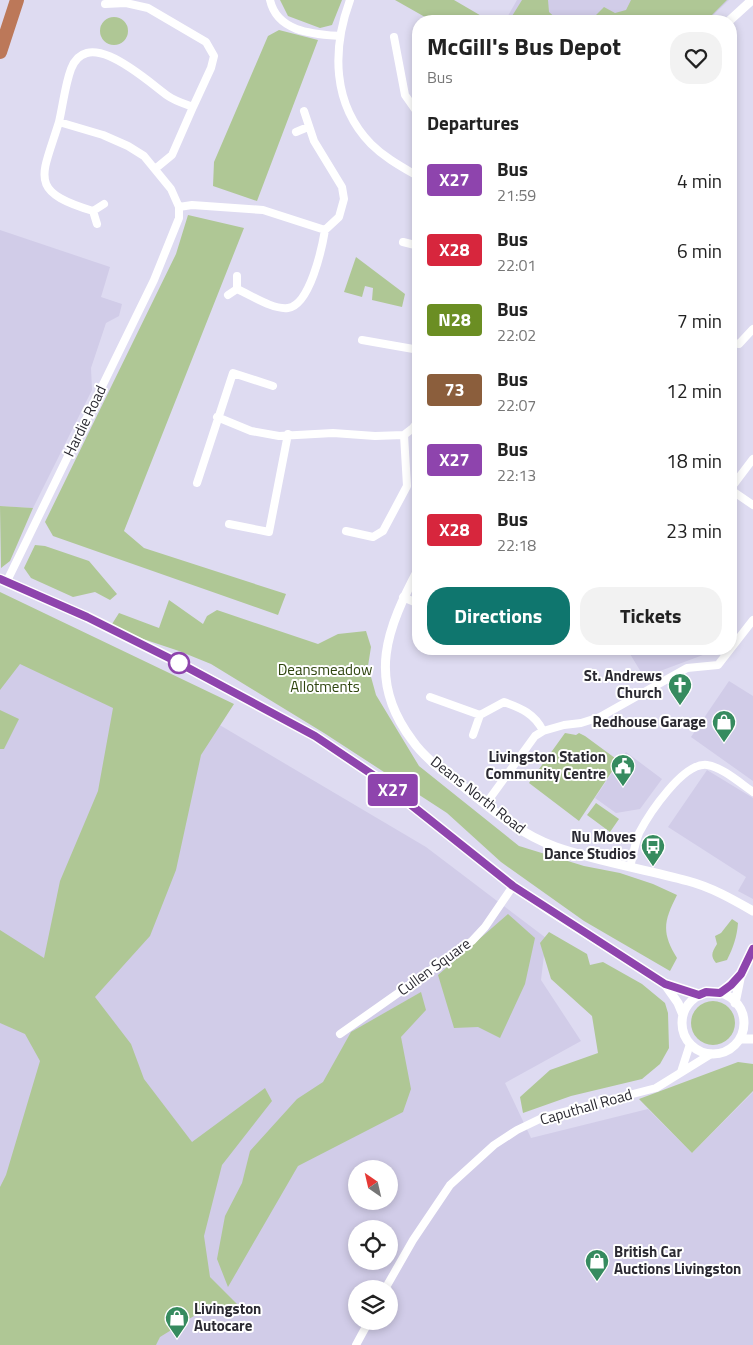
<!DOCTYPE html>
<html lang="en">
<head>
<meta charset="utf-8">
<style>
  body { margin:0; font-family:"Titillium Web",sans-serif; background:#f2f2f2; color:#222; height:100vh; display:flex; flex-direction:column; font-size:19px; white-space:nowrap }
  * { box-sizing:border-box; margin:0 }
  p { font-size:16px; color:#767676 }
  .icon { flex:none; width:28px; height:28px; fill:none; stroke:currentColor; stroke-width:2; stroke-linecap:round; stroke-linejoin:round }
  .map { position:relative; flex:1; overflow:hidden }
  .details { position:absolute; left:412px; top:15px; width:325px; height:640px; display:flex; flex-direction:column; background:#fff; border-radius:20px; box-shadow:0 2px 8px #0003 }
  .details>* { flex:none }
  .badge { padding:0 10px; border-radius:4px; font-size:18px; line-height:32px }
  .needle { width:32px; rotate:326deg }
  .fabs { position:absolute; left:348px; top:1160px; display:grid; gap:10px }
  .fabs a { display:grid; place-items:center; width:50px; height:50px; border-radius:50%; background:#fff; box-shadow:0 2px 8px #0003; font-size:25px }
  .map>.badge { position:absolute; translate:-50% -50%; box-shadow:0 0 0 2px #fff }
  h2 { padding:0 15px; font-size:19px; line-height:45px }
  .round { display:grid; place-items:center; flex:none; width:52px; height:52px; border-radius:20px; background:#f2f2f2 }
  .summary { display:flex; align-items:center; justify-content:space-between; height:85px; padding:0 15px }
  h1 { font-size:24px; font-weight:700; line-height:38px }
  .button { display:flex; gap:10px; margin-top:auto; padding:10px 15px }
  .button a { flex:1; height:58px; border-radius:20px; background:#0f766e; color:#fff; font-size:20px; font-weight:700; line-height:58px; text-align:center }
  .button a+a { background:#f2f2f2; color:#222 }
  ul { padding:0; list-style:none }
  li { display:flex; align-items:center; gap:15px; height:70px; padding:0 15px }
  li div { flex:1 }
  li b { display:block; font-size:19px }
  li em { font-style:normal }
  li .badge { min-width:55px; font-weight:700; text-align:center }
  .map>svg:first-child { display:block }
  .built { fill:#d1cce8; fill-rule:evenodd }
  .green { fill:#afc795 }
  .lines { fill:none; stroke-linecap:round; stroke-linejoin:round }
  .minor { stroke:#fff; stroke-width:8 }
  .tertiary { stroke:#fff; stroke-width:9 }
  .motorway { stroke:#bc7859; stroke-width:14 }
  .line-casing { stroke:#fff; stroke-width:11 }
  .line { stroke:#8e44ad; stroke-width:8 }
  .stop-dot { fill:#fff; stroke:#8e44ad; stroke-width:2.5 }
  .labels { text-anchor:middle; stroke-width:4; stroke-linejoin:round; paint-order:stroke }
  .street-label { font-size:15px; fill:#2b2a32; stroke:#fff }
  .park-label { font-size:15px; fill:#2f450f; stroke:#fff }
  .poi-label { font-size:15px; font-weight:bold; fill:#2b2a32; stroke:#fff; text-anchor:end }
</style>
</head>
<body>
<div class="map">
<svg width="753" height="1345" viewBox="0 0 753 1345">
  <rect width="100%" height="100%" fill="#dedbf1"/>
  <path class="built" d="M517,0H729L707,21H505Z
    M0,230L110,267L101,297L122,304L119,316L106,323L91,368L92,390L33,508L0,506Z
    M0,611L42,620L426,847L546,938L541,980L581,1041L505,1083L531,1138L648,1109L692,1153L753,1092V1345H0ZM356,1169H389V1201H356ZM356,1229H389V1261H356ZM356,1289H389V1321H356Z
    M627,649H715L711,652L644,677Z
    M729,681L753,696V781L691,737Z
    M626,752L662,779L640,809L616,813L595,798Z
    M707,770L753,798V899L738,891L746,877L668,827Z"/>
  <path class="green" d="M280,0H342L332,25L320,28L288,16Z
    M395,0H454L490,21H432Z
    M522,0H548L549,12L559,21H509Z
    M631,0H727L706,21H590L604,7L615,13L626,10Z
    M100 31a14 14 0 1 1 28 0a14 14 0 1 1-28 0Z
    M279,30L318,40L257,201L213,186L214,162L268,36Z
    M188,215L244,228L124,531L144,548L286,594L278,615L53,536L45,522L176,254Z
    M356,257L405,294L402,307L372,300L373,288L365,286L362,297L344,292Z
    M0,506L33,508L10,561L1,568Z
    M35,545L45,546L89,561L117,594L110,600L95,592L73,597L31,578L24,568Z
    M0,592L234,704L201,755L176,870L150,936L95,997L131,1044L144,1079L192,1142L265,1088L272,1101L222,1165L204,1236L210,1277L242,1309L202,1311L160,1337L156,1345H0V1187L6,1175L40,1061L25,1034L0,1023V930L44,958L60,881L98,791L113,708L20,664L0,690Z
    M169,600L203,624L207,616L217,610L318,644L338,634L366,631L371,647L368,666L376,695L419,766L519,846L584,866L620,873L653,884L677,895C664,921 661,932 677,958L670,971L584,921L501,862L447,813L324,733L211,664L179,651L143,639L112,624L119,613L159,628Z
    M0,710L19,719L4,749H0Z
    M565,733L576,735L579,733L585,736L619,761L579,821L529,783Z
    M596,803L619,819L610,832L587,815Z
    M508,914L535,938L525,984L500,1038L478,1027L454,1028L438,975Z
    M732,919L738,923C737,937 733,948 727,960L716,963C710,956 712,952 717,944L715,936L721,933Z
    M549,932L587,954L590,965L603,962L642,984L665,1003L668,1013L669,1048L660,1064L642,1079L571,1096L523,1113L520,1097L550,1070L598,1053L592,1016L551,979L540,943Z
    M421,992L426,1010L401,1037L411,1089L403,1112L298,1166L228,1287L217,1259L225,1216L242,1183L250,1151L297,1099L323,1082L351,1032Z
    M691 1023a22 22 0 1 1 44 0a22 22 0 1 1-44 0Z
    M738,1062L753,1064V1091L692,1153L639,1099Z"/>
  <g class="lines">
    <path class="minor" d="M270,0C277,32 313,34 339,36
      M350,0C332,49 332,104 371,144C385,158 402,167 419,177
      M394,37L405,95L419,115
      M59,122C63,105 65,85 71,69C88,24 149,83 168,96C175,101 185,104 193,107L211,68L214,56L206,42L148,8L126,3L105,4
      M296,132L308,127
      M155,169L172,155L193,107
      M179,207L192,205L263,210L325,230L339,217L344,199L342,187L314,141L304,111
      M93,211L97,224
      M403,242L419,246
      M237,276V289
      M228,295L237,289C251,295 273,310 288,308C310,305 322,248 325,230
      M362,340L419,350
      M731,343L739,344L753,329
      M217,417L251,431L279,436L333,433L375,436L404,435L413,428L419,420
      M197,483L233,373L273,386
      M731,488L753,459
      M731,490L753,505
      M229,524L269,532L288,434
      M346,531L373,537L383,531L407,486L404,435
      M7,581L154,280L179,218V207L171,189L144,156L128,146L103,135L59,122C42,177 27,191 93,211L104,204
      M403,597L419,604
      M430,697L480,715L504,702C521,708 535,714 543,731
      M473,735L480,715
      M485,805L535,736L543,731L564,725L581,723L600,717L687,668L718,665L753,620
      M630,867C633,856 635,843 639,833C649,814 683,762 707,765C722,767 740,783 753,792
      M340,1034L472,941L485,927L513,886
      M681,1072L690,1044
      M385,1289L413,1240L450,1185L494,1145L517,1130L544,1117L656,1088L711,1054
      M356,1345L369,1321"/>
    <path class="tertiary" d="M729,21L752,0
      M419,568C387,628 366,679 412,740C425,759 447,774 465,788C493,811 522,835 556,847C599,862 645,869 688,881C711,887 732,899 753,911
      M0,579L87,617L190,668L315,736L376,777L513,886L551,912L665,984L699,995
      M666,986L678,1003L683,1015
      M682 1023a31 31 0 1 1 62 0a31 31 0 1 1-62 0Z
      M720,993L739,976
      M735,1003L741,974L753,949
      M741,1039H753"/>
    <path class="motorway" d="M0,52L17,0"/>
  </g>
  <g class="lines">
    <g class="line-casing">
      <path id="line" d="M0,579L87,617L179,663L315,736L376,777L513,886L665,984L699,995L706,992L720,993L731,985L741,974L753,949"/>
    </g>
    <use href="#line" class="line"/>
  </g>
  <defs>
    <g id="church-pin" transform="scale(1.25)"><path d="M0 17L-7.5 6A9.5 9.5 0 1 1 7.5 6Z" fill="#368b5f" stroke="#fff"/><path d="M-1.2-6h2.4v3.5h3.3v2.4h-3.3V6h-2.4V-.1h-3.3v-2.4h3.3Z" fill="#fff"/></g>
    <g id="shop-pin" transform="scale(1.25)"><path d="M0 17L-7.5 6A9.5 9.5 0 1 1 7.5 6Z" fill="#368b5f" stroke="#fff"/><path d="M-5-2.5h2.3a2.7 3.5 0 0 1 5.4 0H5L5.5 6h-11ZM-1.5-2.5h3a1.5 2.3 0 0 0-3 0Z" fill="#fff"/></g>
    <g id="civic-pin" transform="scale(1.25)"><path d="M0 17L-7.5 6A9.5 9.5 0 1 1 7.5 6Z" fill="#368b5f" stroke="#fff"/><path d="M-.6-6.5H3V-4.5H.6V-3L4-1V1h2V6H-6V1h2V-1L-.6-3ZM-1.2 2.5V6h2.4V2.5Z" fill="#fff"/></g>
    <g id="bus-pin" transform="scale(1.25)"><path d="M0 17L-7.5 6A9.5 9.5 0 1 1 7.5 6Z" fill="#368b5f" stroke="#fff"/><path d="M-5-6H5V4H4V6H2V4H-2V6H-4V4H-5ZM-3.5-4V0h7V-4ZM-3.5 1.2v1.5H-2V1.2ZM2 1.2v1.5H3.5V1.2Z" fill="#fff"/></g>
  </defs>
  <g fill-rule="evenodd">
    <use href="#church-pin" x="680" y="685"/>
    <use href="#shop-pin" x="724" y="722"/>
    <use href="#civic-pin" x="623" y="766"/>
    <use href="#bus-pin" x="653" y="846"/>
    <use href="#shop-pin" x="597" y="1261"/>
    <use href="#shop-pin" x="177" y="1318"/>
  </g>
  <circle class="stop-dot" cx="179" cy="663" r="10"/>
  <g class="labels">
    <g class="street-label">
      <text transform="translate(85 421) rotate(-64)" y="5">Hardie Road</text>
      <text transform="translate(478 795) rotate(38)" y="5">Deans North Road</text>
      <text transform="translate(434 967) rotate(-36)" y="5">Cullen Square</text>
      <text transform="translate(586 1107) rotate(-16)" y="5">Caputhall Road</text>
    </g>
    <g class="park-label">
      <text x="325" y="675">Deansmeadow<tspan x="325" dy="17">Allotments</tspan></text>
    </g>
    <g class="poi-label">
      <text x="662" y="681">St. Andrews<tspan x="662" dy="17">Church</tspan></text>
      <text x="706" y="727">Redhouse Garage</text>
      <text x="606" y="762">Livingston Station<tspan x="606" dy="17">Community Centre</tspan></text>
      <text x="636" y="842">Nu Moves<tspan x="636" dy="17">Dance Studios</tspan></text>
      <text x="614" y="1257" text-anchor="start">British Car<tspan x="614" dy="17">Auctions Livingston</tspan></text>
      <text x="194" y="1314" text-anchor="start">Livingston<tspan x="194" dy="17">Autocare</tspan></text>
    </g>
  </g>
</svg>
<div class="fabs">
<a><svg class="needle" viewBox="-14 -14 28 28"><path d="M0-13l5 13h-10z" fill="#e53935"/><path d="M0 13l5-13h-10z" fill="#767676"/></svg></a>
<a><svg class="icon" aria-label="locate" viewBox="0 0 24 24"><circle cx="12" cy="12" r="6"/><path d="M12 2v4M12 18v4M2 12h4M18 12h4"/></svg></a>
<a><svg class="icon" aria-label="layers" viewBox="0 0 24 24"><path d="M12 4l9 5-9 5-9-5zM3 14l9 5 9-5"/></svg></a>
</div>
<b class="badge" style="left:393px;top:790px;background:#8e44ad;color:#fff">X27</b>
<section class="details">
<div class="summary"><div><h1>McGill's Bus Depot</h1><p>Bus</p></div><a class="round"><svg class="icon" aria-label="heart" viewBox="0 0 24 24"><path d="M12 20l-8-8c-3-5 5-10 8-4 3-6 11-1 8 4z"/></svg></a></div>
<h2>Departures</h2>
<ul>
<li><span class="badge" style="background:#8e44ad;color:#fff">X27</span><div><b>Bus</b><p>21:59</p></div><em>4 min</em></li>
<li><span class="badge" style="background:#d7263d;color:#fff">X28</span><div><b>Bus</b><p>22:01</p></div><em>6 min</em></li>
<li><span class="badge" style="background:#6b8e23;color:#fff">N28</span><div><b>Bus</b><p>22:02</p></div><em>7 min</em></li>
<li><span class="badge" style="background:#8b5e3c;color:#fff">73</span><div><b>Bus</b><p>22:07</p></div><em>12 min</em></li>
<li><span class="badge" style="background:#8e44ad;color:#fff">X27</span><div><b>Bus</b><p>22:13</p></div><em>18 min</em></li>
<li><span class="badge" style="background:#d7263d;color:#fff">X28</span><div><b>Bus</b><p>22:18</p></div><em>23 min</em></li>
</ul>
<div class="button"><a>Directions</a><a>Tickets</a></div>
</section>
</div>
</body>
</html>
